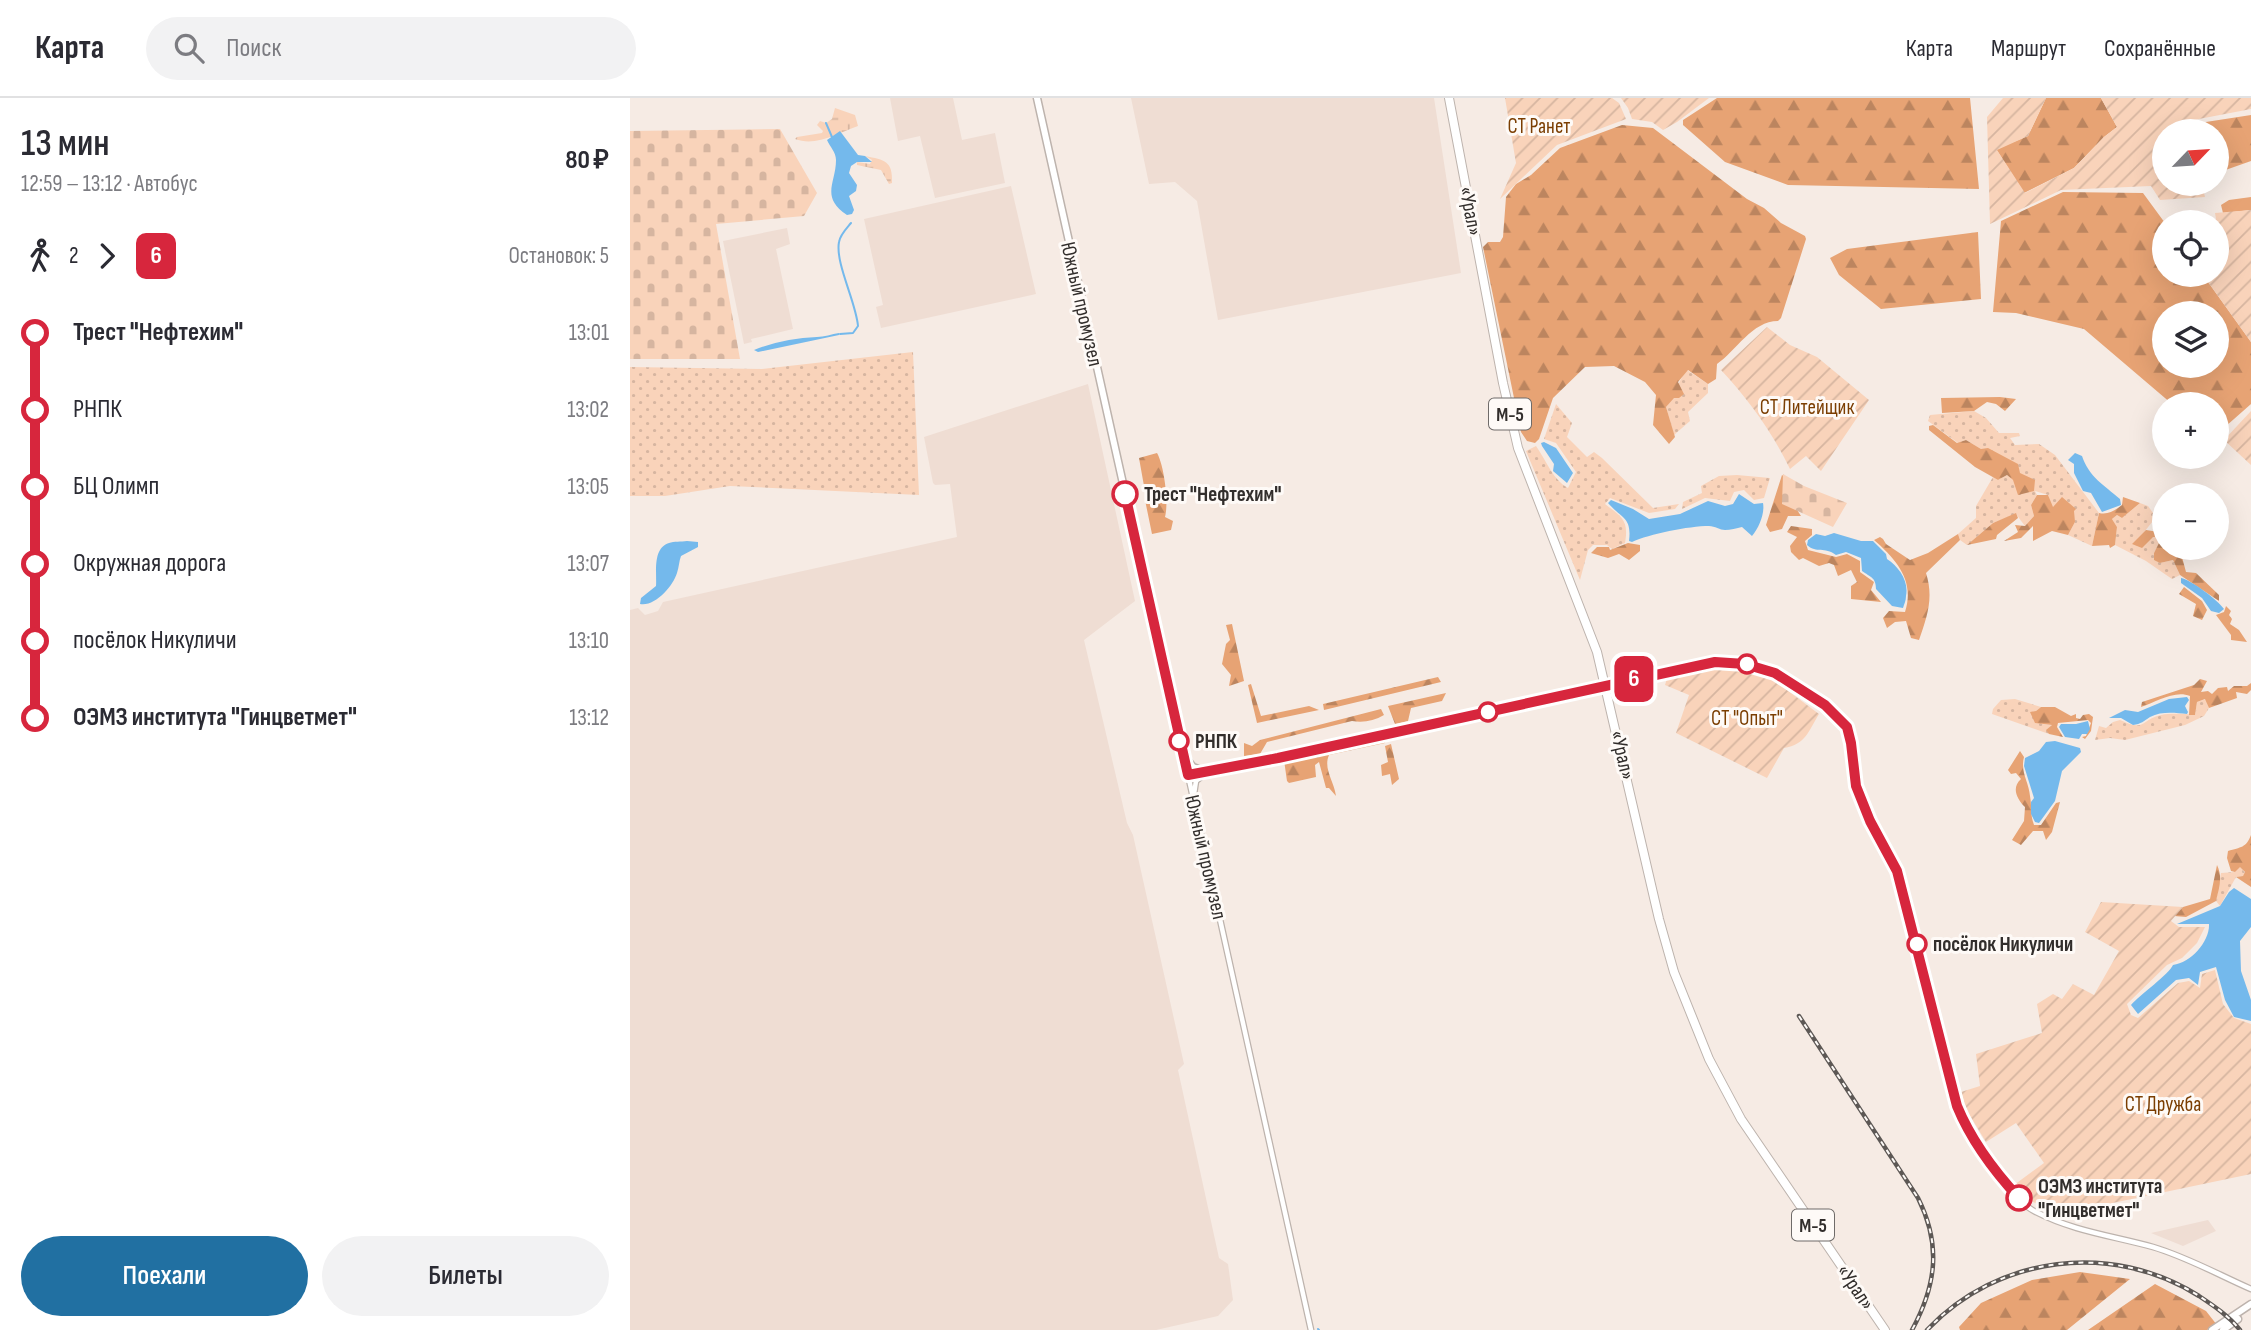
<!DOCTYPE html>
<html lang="ru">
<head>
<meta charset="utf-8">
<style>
  body { margin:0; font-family:"Sofia Sans Condensed",sans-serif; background:#f2f2f3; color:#2b2b33; height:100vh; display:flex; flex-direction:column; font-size:26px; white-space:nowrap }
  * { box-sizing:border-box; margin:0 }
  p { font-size:23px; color:#7c7c81 }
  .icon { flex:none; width:38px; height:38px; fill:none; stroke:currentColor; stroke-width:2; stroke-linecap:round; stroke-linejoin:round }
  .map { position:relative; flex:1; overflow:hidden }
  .side { display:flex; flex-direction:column; background:#fff; width:630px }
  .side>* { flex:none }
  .badge { padding:0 14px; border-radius:10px; font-size:24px; line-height:46px }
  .needle { width:46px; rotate:65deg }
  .tools { position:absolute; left:1522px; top:21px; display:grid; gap:14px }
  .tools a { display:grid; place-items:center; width:77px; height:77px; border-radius:50%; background:#fff; box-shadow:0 7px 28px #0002; font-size:35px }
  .map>.badge { position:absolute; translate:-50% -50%; box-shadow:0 0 0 4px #fff }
  .legs { display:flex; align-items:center; gap:10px; height:77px; padding:0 21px; font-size:23px }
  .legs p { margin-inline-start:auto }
  .overview { display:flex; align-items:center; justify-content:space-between; height:119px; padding:0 21px }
  h1 { font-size:38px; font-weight:600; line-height:52px }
  .button { display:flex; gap:14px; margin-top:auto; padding:14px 21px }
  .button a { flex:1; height:80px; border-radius:42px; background:#2170a2; color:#fff; font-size:28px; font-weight:600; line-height:80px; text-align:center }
  .button a+a { background:#f2f2f3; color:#2b2b33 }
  ul { padding:0 21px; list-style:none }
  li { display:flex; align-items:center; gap:24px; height:77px; font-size:26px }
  li i { display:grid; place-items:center; width:10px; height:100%; margin:0 9px; background:currentColor }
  li i::after { content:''; width:18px; height:18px; margin:-9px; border:5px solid; border-radius:50%; background:#fff }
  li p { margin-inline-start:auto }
  li:first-child i { background:linear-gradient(#0000 50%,currentColor 0) }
  li:last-child i { background:linear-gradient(currentColor 50%,#0000 0) }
  header { display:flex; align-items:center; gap:42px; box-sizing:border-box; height:98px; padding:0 35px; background:#fff; border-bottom:2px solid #e1e1e2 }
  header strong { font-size:33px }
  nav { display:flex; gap:38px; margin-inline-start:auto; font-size:24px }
  .search { width:490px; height:63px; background:#f2f2f3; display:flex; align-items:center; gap:18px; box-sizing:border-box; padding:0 24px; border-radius:38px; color:#7c7c81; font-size:26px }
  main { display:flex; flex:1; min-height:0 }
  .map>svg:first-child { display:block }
  .built { fill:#efddd3 }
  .grass { fill:url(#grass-dots) }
  .forest { fill:url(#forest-firs); fill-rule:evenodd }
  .wetland { fill:url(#wetland-marsh) }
  .cemetery { fill:url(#cemetery-stones) }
  .garden { fill:url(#garden-furrows) }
  .water { fill:#74b9ec }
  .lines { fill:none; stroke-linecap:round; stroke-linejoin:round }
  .stream { stroke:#74b9ec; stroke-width:2 }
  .minor-casing { stroke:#bdb3ad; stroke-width:7 }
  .major-casing { stroke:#bdb3ad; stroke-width:9 }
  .highway-casing { stroke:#bdb3ad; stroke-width:10 }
  .minor { stroke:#fff; stroke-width:4.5 }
  .major { stroke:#fff; stroke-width:6 }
  .highway { stroke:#fff; stroke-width:8 }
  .rail-casing { stroke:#5d5855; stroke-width:4.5 }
  .rail { stroke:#fefaf7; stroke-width:2; stroke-dasharray:5; stroke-linecap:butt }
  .line-1-casing { stroke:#fff; stroke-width:16 }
  .line-1 { stroke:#d7263d; stroke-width:10 }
  .stop-1-dot { fill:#fff; stroke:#d7263d; stroke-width:3.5 }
  .labels { text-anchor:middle; stroke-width:6; stroke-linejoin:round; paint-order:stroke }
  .shield { fill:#fefaf7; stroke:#6f6b69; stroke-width:2 }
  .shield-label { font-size:19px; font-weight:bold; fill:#322e2c }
  .park-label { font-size:21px; fill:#7b3e02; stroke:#fefaf7 }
  .street-label { font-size:21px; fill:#322e2c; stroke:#fefaf7 }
  .stop-label { font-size:21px; font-weight:bold; fill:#322e2c; stroke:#fefaf7; text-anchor:start }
</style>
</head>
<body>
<header>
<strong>Карта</strong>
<div class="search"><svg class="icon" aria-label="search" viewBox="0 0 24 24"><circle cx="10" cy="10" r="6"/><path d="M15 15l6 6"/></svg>Поиск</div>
<nav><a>Карта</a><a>Маршрут</a><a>Сохранённые</a></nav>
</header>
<main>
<section class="side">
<div class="overview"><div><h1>13 мин</h1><p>12:59 – 13:12 · Автобус</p></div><b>80 ₽</b></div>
<div class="legs"><svg class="icon" aria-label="walk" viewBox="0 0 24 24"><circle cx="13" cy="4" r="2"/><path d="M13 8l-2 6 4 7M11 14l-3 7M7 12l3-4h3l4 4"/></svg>2<svg class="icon" aria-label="forward" viewBox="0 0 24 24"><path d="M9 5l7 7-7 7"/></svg><b class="badge" style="background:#d7263d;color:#fff">6</b><p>Остановок: 5</p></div>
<ul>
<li><i style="color:#d7263d"></i><b>Трест &quot;Нефтехим&quot;</b><p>13:01</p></li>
<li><i style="color:#d7263d"></i><span>РНПК</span><p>13:02</p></li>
<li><i style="color:#d7263d"></i><span>БЦ Олимп</span><p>13:05</p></li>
<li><i style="color:#d7263d"></i><span>Окружная дорога</span><p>13:07</p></li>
<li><i style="color:#d7263d"></i><span>посёлок Никуличи</span><p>13:10</p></li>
<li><i style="color:#d7263d"></i><b>ОЭМЗ института &quot;Гинцветмет&quot;</b><p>13:12</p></li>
</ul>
<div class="button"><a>Поехали</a><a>Билеты</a></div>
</section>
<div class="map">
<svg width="1621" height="1232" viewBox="0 0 1621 1232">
  <defs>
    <pattern id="grass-dots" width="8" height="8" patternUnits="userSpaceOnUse" patternTransform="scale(1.75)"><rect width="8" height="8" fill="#f9d3ba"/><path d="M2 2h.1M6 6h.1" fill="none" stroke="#d6b5a0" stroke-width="1.8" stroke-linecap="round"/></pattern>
    <pattern id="forest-firs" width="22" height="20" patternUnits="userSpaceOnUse" patternTransform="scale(1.75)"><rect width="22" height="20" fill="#e7a374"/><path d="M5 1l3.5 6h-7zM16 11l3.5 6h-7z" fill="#bc855f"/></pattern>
    <pattern id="wetland-marsh" width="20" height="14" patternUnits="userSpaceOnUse" patternTransform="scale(1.75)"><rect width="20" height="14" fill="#f9d3ba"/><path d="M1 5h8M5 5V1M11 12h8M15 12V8" fill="none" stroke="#d6b5a0"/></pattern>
    <pattern id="cemetery-stones" width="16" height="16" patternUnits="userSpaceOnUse" patternTransform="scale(1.75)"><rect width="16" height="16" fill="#f9d3ba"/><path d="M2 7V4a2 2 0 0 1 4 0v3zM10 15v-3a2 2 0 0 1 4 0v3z" fill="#d6b5a0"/></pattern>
    <pattern id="garden-furrows" width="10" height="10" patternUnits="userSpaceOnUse" patternTransform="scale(1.75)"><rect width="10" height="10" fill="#f9d3ba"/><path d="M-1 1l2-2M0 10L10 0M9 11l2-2" fill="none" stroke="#d6b5a0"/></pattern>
  </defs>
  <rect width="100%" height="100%" fill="#f6ebe4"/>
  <path class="built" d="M260,0H323L332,42L365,35L375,85L305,100L290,38L268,43Z
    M501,0H804L831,175L588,222L567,103L545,84L519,86Z
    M381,88L406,196L251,230L246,209L253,207L234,121Z
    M157,130L160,146L146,151L163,231L121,241L122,244L114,246L93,143Z
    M458,286L505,503L454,542L497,725L503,737L554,966L548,972L589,1160L598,1166L603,1202L588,1218L526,1232H0V512L8,510L15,517L28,513L33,504L327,439L320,386L305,387L303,385L294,339Z
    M1578,1122L1586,1133L1553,1148L1521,1135Z"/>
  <path class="grass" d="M283,254L289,397L100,388L35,398H0V269L132,271Z
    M1057,272L1078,286V295L1058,314L1060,323L1044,337L1036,309C1046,297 1047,284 1057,272Z
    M926,306L942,325L937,339L957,359L964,354L972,360L1023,410L1049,406L1045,411L1019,415L980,400L975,406C992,419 999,422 995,445L982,451L977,447H963L958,452L950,482L896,353L906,348C916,362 923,382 938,390L946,374L926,345L914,341Z
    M1344,313L1356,320L1369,335H1389L1390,338L1380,340L1385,347L1409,346L1425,357L1469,415L1462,448L1438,437L1445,424L1422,409L1418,397L1405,393L1407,397L1401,407L1404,418L1395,428L1386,416L1363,425L1337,447L1330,442L1328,436L1346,420V408L1363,379L1368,382L1377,377L1383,382L1390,375L1336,342L1328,345L1298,323L1300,317Z
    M1107,377L1140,380L1134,400L1124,402L1114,392L1104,394L1100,403L1075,400L1052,411L1053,404L1072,395L1071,388L1089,378Z
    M1510,405L1518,408L1526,419L1515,433L1523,439H1533L1524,455L1530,465L1543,462L1550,477L1542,481L1516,463L1485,447L1487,429L1482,421L1487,417L1492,420Z
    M1385,601L1411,609L1406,613L1412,626L1422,627L1417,632L1419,636L1362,616L1363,611L1371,602Z
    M1576,601L1579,610L1574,618L1555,627L1495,642L1480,640L1465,642L1469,628L1476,630L1483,624L1490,622C1517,634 1508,623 1531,617C1541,615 1555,616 1565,617L1567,604Z
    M1610,768L1615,775L1613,778L1606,779L1590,808L1586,803L1591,775L1605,774Z"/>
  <path class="forest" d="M1087,0H1340L1349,91L1158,87L1095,64L1053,27V22Z
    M1416,0H1471L1487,29L1474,39L1444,70L1394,95L1366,51L1398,38Z
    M1621,17V63L1587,75V33H1550V28Z
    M992,27L1023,30L1117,101L1134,110L1151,125L1175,138L1176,141L1151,220L1148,223C1122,223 1106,253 1087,266L1086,281L1078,286L1058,272L1048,284L1054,296L1049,300H1044L1036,309L1045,339L1039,346L1023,327L1026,297L1015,284L984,268L955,269L923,300L909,341L905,345L897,343L891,334L853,149L858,144H870L873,139L876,99L886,86L901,77L930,50Z
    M1433,94L1513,95L1535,125V177H1573L1621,244V306L1587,336V306H1542L1454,231L1386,215L1363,214L1371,123ZM1535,215H1587V268H1535Z
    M1621,99V112L1593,115L1591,107L1599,102Z
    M1348,134L1351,201L1251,211L1209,177L1200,160L1217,151Z
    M1370,299L1386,301L1375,313L1366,306L1357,304L1344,313L1312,315L1311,300Z
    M1303,327L1327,345L1336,342L1351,351L1358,350L1388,366L1390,375L1405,382L1404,393L1388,397L1383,382L1377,377L1368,382L1345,369L1299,332V328Z
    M527,355C534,367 539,404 535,419L543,423L541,432L522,436L515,402L521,398L520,390L514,388L509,360Z
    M1152,377L1164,386L1160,401L1171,418H1158L1152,431L1140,434L1136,427Z
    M1407,397H1418L1423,409L1432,399L1446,411L1444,413L1445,424L1438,437L1422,433L1403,443V428L1391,440L1374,443L1388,434L1385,427L1395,428L1404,418L1401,407Z
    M1493,399L1510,405L1492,420L1487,417L1482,421L1487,429L1485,447L1480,450L1479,447L1462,448L1469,415C1478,417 1484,413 1492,407Z
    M1386,415L1388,420L1367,437L1366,441L1337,447L1363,425Z
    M1161,428L1182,431V437L1175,443L1178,452L1206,459L1217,456L1230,463V474L1244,484L1241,492L1251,504L1221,501V488L1227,484L1221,472L1208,478L1204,467L1199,465L1189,468L1173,460L1169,462L1161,454L1160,448L1167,439L1157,434Z
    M1516,432L1535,435V450H1543L1552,459L1556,474L1566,475L1589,497V503L1550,477L1543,462L1530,465L1524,462V455L1532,439H1523L1512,450L1502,446Z
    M1328,436L1330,442L1296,475C1304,500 1297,519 1289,542L1281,540L1276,523L1265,524L1257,530L1253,520L1259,513L1275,514C1285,483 1267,462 1244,442L1250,439L1253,441L1256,446L1280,462L1298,455Z
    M998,445L1010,447V453L999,462L989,456L978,460L961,455L967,449H979L980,452Z
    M1554,489L1572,503L1577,512L1572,522L1563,518L1566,506L1549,496Z
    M1596,508L1601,513L1599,517L1602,521L1600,526L1609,532L1617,544L1601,542V537L1586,517L1594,514Z
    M602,526L614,583L599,588L601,577L592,566L596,546L600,542L596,527Z
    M808,579L811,584L694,612L693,606Z
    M1570,581L1577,583L1571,594L1578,593L1582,596L1588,590L1597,589L1598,593L1604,588H1617L1621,585V592L1617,596L1606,594L1607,600L1579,610L1575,601L1567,604L1565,617H1559L1560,598C1544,592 1527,604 1511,609L1512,604L1564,587Z
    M621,586L631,618L679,608L689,612L627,625L618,587Z
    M816,595L812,603L781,610L778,623L765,626L758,608Z
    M1411,609H1425L1441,618L1446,616V620L1450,621L1453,617L1459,616L1463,619L1461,633L1455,641L1452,639L1456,638L1461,625L1458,622L1428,625L1427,629L1433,639L1419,636L1416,632L1422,627L1405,625L1400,614L1406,613Z
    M751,611L754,617C744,623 733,625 722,623L637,644L630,656L614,658V645L622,648L630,642Z
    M756,639L755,645L699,657C693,671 704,683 706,698L699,690H696L689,664L685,667L686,679L659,685L657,683L654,662Z
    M761,646L769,681L762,687L760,676L752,678L751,667L758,664L755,648Z
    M1390,653L1394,659C1390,674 1399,684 1400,698C1402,709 1400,716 1404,727H1411L1426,705L1430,704L1422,734L1416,742L1413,733H1403L1391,747L1382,742L1394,723L1395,709C1387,701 1381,690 1391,681L1386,675L1381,676L1378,672Z
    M1621,737V789L1606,779L1613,778L1615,774L1610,769L1605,774L1601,773L1597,760L1598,753C1611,749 1616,750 1621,737Z
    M1587,767C1593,780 1589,790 1586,803L1556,819L1544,818L1553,809L1580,801Z
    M1450,1174L1500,1181L1437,1232H1330L1329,1229L1351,1205L1402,1182Z
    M1525,1186L1576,1213L1587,1227L1577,1232H1458Z"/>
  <path class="wetland" d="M205,10L225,17L228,28C208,35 186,49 165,41L167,39L192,35L193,33L187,27L190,23L196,25L202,21Z
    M235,58C255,62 263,63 262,85L259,86L251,72L227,67V64L240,66L242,62Z"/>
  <path class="cemetery" d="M150,31L187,95L174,118L86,126L110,261H0V33Z
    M1153,376L1174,388L1217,405L1203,429L1152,406Z"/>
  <path class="garden" d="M875,0H982L989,5L996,21L927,47L870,101L886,65Z
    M991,0H1079L1047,24L1033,32L1022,24L1002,21L998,10Z
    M1373,0H1416L1398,38L1367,52L1395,95L1444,70L1474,39L1487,29L1471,0H1621V11L1543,26L1546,33H1535V86H1572L1575,99L1530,102L1521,88L1431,92L1360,126L1357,19Z
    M1621,112V244L1573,177H1587V124H1583L1586,121L1585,115Z
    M1137,229L1160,247L1187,259L1239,302L1191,373L1176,358L1160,371C1142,334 1119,302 1091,272Z
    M1621,313V367L1594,342Z
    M1091,570L1124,576L1145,583L1189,616C1178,634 1176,646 1154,650L1137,680L1046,635L1059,597L1035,587L1038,577Z
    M1471,804L1553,809L1541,823L1549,829H1575L1567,845L1552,860L1537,867L1497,906L1501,917L1508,920L1548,885L1559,883L1570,890L1572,876L1585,872L1593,906L1604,920L1621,926V1076L1430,1116L1403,1104L1384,1087L1414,1065L1386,1025L1356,1044L1337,1013L1331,994L1350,988L1346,956L1412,935L1407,906L1423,896L1432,901L1443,886L1464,897L1489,853L1455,834Z"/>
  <path class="water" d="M210,33L228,57L235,58L242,64H227L221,68L219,75L227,87L226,93L219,98L224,112L222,116L217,117C190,99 206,85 206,62C206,54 200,49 197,42Z
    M209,235V237L128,254L124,252C144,244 165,240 187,239C194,239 202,236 209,235Z
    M914,344L926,350L943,375L937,385L923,373L924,366L912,348L911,345Z
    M1445,355L1452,358C1459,379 1474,387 1490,401L1491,407L1472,414L1461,395L1453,393L1444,375V366L1438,362Z
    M1109,396L1124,406L1133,405C1135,415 1129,430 1122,438L1112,429C1107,430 1100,432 1095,432C1090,432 1085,428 1079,428C1059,428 1019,436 1002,444L999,443C1002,419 992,421 978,405L981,402L1003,411L1019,421L1050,416L1078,403L1095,408L1103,406Z
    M1204,435L1231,443H1243L1256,456L1257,461C1269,469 1279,483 1276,498C1276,503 1274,506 1273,510L1262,508L1246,491C1246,479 1240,479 1232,473L1231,460L1216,454L1206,457C1194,448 1187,456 1177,447L1178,442L1186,436L1195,438Z
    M57,443L68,444V449L51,458C49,463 49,469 47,475C43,488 25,509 10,506L11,500L26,488C27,476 22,450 39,445C44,443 51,444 57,443Z
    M1551,480C1561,482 1588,502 1594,511L1589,515L1581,513L1572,500L1551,485Z
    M1557,599L1559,602L1555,608L1558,614L1557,616C1545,615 1532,613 1520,619C1514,623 1511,626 1503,627L1491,620H1479L1495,612L1508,614L1539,601Z
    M1458,623L1460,631L1457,636H1452L1449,641L1435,639L1429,629L1431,626H1446Z
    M1425,643L1450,650L1451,654L1432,673L1425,703L1409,725L1405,724L1401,716V704L1404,700L1394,668L1395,660L1409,653L1416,644Z
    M1604,790L1621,801V829L1610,843L1611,873L1621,902V923L1604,919L1595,902L1586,869L1570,874L1568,887L1559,880L1546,882L1508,916L1501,907C1510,897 1539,876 1543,867C1561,865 1580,843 1579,826H1547L1590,808L1599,794Z"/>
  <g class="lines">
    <path class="stream" d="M196,25L202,39
      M210,236L223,235L228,228C226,204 205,165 209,144C210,137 216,131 221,125
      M688,1231L689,1232"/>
    <g class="minor-casing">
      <path id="minor" d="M977,587L1069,566L1094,564L1115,566L1145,574L1166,586L1195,607L1212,622L1221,645L1226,688L1240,723L1267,773L1327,1008C1339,1037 1377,1100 1406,1114C1443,1133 1483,1138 1523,1149C1557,1159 1589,1177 1621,1191
        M558,677L681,1232
        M564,696L566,683L576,675"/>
    </g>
    <g class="major-casing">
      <path id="major" d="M407,0L558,677L648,660L977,587
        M555,659L563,669L573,673
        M1582,1232L1621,1206
        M1593,1232L1608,1221"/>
    </g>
    <g class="highway-casing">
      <path id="highway" d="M819,0L873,285L888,350L967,554L1029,821L1044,874L1079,961L1111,1021L1255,1232"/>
    </g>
    <use href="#minor" class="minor"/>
    <use href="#major" class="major"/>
    <use href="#highway" class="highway"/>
    <g class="rail-casing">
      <path id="rail" d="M1169,918L1288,1100C1311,1146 1307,1186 1282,1232
        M1297,1232C1368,1157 1482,1143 1569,1198C1584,1208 1599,1218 1610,1232"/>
    </g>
    <use href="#rail" class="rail"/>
  </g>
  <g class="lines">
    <g class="line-1-casing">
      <path id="line-1" d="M495,396L558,677L648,660L1085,564L1115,566L1145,575L1195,607L1217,629L1221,645L1226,688L1240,723L1267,773L1327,1008C1341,1042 1364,1073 1389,1100"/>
    </g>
    <use href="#line-1" class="line-1"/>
  </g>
  <g class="stop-1-dot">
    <circle cx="495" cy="396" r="12"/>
    <circle cx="1117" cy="566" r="9"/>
    <circle cx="858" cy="614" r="9"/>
    <circle cx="549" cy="643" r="9"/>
    <circle cx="1287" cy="846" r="9"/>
    <circle cx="1389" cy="1100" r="12"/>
  </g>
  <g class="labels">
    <g class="shield">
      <rect x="859" y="300.5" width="42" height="31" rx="5"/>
      <rect x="1162" y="1111.5" width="42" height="31" rx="5"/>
    </g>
    <g class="shield-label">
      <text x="880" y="323">М-5</text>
      <text x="1183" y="1134">М-5</text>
    </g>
    <g class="park-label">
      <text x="909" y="35">СТ Ранет</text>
      <text x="1177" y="316">СТ Литейщик</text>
      <text x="1117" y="627">СТ "Опыт"</text>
      <text x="1533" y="1013">СТ Дружба</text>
    </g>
    <g class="street-label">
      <text transform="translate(841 113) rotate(79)" y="7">«Урал»</text>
      <text transform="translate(452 206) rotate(77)" y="7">Южный промузел</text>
      <text transform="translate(993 657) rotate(77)" y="7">«Урал»</text>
      <text transform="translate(576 759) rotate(77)" y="7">Южный промузел</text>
      <text transform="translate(1226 1189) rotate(56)" y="7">«Урал»</text>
    </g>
    <g class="stop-label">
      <text x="514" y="403">Трест "Нефтехим"</text>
      <text x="565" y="650">РНПК</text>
      <text x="1303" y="853">посёлок Никуличи</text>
      <text x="1408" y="1095">ОЭМЗ института<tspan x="1408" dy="24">"Гинцветмет"</tspan></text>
    </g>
  </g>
</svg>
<div class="tools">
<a><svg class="needle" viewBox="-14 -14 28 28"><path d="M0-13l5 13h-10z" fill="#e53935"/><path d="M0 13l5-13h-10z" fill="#7c7c81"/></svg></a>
<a><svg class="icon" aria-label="locate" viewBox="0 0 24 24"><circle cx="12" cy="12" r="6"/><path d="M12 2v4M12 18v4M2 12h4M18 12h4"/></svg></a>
<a><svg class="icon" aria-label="layers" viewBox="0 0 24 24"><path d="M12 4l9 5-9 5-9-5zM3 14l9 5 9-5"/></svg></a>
<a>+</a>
<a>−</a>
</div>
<b class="badge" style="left:1004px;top:581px;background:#d7263d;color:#fff">6</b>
</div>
</main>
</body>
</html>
